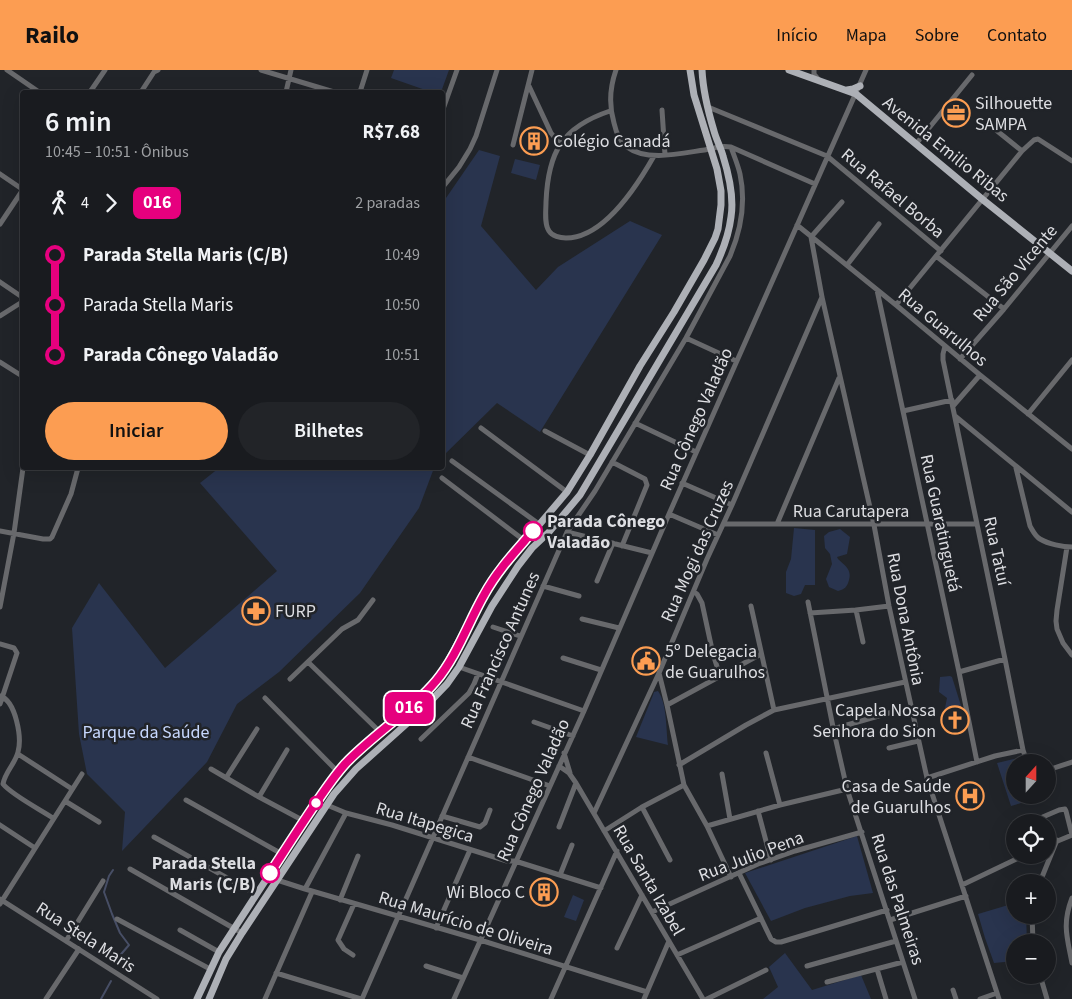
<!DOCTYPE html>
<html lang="pt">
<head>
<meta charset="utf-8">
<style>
  body { margin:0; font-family:"Source Sans 3",sans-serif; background:#222428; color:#f1f3f6; height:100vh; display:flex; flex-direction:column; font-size:19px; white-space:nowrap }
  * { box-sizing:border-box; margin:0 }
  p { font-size:16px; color:#9fa1a4 }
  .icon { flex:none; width:28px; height:28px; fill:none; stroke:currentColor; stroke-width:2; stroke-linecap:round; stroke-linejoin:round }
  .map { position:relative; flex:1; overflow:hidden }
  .panel { position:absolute; left:20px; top:20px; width:425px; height:380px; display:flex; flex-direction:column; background:#191b1f; border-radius:5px; box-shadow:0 5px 20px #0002,0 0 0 1px #37393d }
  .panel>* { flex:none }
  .badge { padding:0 10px; border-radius:8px; font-size:18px; line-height:32px }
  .needle { width:32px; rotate:21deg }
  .fabs { position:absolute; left:1006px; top:684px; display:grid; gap:10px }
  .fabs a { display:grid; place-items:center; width:50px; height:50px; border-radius:50%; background:#191b1f; box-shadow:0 5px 20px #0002,0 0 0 1px #37393d; font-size:25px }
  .map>.badge { position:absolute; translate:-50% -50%; box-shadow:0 0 0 2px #fff }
  .legs { display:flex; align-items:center; gap:8px; height:55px; padding:0 25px; font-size:16px }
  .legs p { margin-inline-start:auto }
  .headline { display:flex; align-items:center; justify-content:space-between; height:85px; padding:0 25px }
  h1 { font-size:28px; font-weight:600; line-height:38px }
  .button { display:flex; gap:10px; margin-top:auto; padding:10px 25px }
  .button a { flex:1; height:58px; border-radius:30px; background:#fc9d52; color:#111; font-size:20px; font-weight:600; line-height:58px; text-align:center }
  .button a+a { background:#222428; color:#f1f3f6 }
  ul { padding:0 25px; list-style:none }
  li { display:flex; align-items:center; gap:18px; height:50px; font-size:19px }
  li i { display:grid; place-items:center; width:8px; height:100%; margin:0 6px; background:currentColor }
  li i::after { content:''; width:12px; height:12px; margin:-6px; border:4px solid; border-radius:50%; background:#191b1f }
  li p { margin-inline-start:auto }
  li:first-child i { background:linear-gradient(#0000 50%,currentColor 0) }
  li:last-child i { background:linear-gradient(currentColor 50%,#0000 0) }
  header { display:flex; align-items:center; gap:30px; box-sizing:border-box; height:70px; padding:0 25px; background:#fc9d52; color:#111 }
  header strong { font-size:24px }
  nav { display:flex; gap:28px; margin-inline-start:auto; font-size:18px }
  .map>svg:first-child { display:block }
  .green { fill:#29344e }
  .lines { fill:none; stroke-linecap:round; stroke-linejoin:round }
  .stream { stroke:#474e65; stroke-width:2 }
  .minor { stroke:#68696c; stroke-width:5 }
  .major { stroke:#adb0b6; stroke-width:7 }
  .line-1-casing { stroke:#fff; stroke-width:11 }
  .line-1 { stroke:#e6007e; stroke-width:8 }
  .stop-1-dot { fill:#fff; stroke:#e6007e; stroke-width:2.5 }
  .labels { text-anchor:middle; stroke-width:5; stroke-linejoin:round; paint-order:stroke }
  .poi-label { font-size:18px; fill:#dddee2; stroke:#212429; text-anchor:start }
  .street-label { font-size:18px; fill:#dddee2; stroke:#212429 }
  .stop-label { font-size:18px; font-weight:bold; fill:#dddee2; stroke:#212429; text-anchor:start }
  .park-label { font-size:18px; fill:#c7d8fe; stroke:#212429 }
</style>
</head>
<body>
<header>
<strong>Railo</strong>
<nav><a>Início</a><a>Mapa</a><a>Sobre</a><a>Contato</a></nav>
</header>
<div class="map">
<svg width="1072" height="929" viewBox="0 0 1072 929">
  <rect width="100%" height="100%" fill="#212429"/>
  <path class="green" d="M394,0H449L441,22H431L391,8Z
    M479,80L500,86L481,156L536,220L558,197L630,151L662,165L540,362L497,333L443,386V138L446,128Z
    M515,89L540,95L536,110L511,103Z
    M219,398H434L419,438L360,523L279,602L237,634L207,692L122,781L125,742L87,704L79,664L72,558L99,513L165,598L277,501L200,413Z
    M794,458L815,460V515H805L801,524L794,526L786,523V502L791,489Z
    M840,459L850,467L847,484L837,487L838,489C845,496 852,499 849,510C847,517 845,519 838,521L829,517L826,509L832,494L830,484L825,478L824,466L829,462Z
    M950,606L952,607L962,639L960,642L946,645L944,643L947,628L939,622L940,607Z
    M658,621C667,633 666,659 668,675L636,667L653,625L654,622Z
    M1018,688L1020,692H1015V725H1048V712L1051,724L1011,736L997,693Z
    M857,766L873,823L850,826L805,838L771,851L745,803Z
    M573,825L584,830L576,851L564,847Z
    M1015,833V845H1026L1027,872H1015V891L994,893L985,868L978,844Z
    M785,883L812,920L861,905L871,929H763L778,917L769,897Z"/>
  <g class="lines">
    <path class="stream" d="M113,800L109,806L104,822L112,844L120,863L129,875L116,890
      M101,929L111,911"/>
    <path class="minor" d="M7,0L39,22
      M261,0L334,22
      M616,0C610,17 609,36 614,53C616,62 619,71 627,77C648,93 686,82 711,79C718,76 723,76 731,77L815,114
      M814,0V4L819,10
      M529,16L551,63L560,74
      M90,22L105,0
      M141,22L154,2L158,0
      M286,22L291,0
      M360,22L367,0
      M708,37L827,86L941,181
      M662,40L665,85
      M610,41C562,57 548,82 546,132C546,140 544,154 549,161C552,166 560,168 566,168C604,168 637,116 654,86
      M442,42L457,0
      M991,56L1022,81
      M916,74L972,5
      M513,75L532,0
      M0,104L22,119
      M442,118L459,97L470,79L476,66L497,0
      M842,132L811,167L822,227L874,455L889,536L927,708L999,929
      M0,154L22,121
      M797,155L896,235L980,305L1072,379
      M936,186L1004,239
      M847,195L879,154
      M0,212L22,227
      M877,220L959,602L977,692
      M896,235L1022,81L1034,70L1038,69L1072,91
      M0,246L22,232
      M686,268L736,291
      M945,276L943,284V290L1005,589L1023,680L1027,692
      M960,289L1004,239L1072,156
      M0,292L22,306
      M953,336L980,305
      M903,341L952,330
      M1028,344L1072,290
      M955,346L1072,442
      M635,353L696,382
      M481,358L567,422
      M545,361L590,385
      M452,391L539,454
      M612,392L645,409L647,415L622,476
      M1016,398L1030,456C1033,461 1035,466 1040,469C1048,474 1063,477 1072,477
      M442,408L525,471
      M682,413L732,435
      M669,444L718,465
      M724,454H977
      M777,454L839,308
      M0,461L43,469H50L52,467L71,424L78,398
      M567,462L652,483
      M1067,477L1057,540L1056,551L1057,559L1063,573L1072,585
      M597,511L613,473
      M543,516L579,526
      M694,522L697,524L702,533L713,584L720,606
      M808,532L834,662L847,719L915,929
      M751,536L774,640
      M0,537L14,463L23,398
      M856,540L863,572
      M810,543L856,540L889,536
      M582,549L619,558
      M493,557L520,566
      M0,574L14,578L17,583L0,634
      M563,588L601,600
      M308,592L380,662
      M459,597L584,641
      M959,602L1005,589
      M659,603L667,635L684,715L707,756L731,807
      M290,609L342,559L358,550L373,530
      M0,626C16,631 22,668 18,682C15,694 5,702 3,714C12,725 41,740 53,748
      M265,628L338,702
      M667,635L761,584
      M534,652L573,666
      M833,659L910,637
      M421,669L469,623L474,614L478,604
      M889,678L918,671
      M564,683L570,703
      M766,683L780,735
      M18,684L72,719
      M468,687L550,716
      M679,695L746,655L774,640L905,612
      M559,696L569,703L576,713L703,929
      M211,699L259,727L304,751
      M1048,700L1072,692
      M722,704L730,749
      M226,708L257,659
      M927,708L995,686L1023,680
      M259,727L287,680
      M186,730L282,784
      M65,731L99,752
      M327,735L346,743L392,755L507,791H515L601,818
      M642,737L670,790
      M758,741L771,790
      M594,743L659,603L707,489L732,435L822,227
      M442,746L480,757L485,753L490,740
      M1031,752L1059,740L1065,739L1066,741L1072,765
      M0,755L35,778
      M707,756L780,735L847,719
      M559,757L576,713
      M604,761L642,737L684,715
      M1010,762L1015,760
      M154,767L256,824
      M1048,775L1072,765
      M130,799L242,863
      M739,803L771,869L776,872H781L887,840
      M560,805L572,775
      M277,810L305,819L480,870L647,922
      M1040,812L1057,770
      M962,815L1025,785
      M305,819L346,743
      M1072,828C1062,854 1067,867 1072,893
      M0,829L157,929
      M340,830L358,786
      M0,834L82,704
      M652,842L758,794L795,781L862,762
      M1032,845L1033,872
      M117,849L210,899
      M890,850L966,826
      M436,858L470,780
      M180,860L219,882
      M66,871L103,811
      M617,878L642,825
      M353,885L344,879L338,870L354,834
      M677,885L761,848
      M426,896L463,908
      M807,896L896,871
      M877,899L886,929
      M276,903L361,929
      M1040,905L1047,929
      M827,912L903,892
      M953,920L956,929
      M46,929L79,879
      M265,929L312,822
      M362,929L567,462L595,421L686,268L730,186C741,160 746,132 740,104C738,95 734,86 731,77
      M454,929L584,641L669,444L866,0
      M551,929L617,781
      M644,929L669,871
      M707,929L766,900
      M980,929L997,923"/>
    <path class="major" d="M789,0L856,24L982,129L1072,201
      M847,20L853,19L860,16
      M197,929L219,882L304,751L329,714L338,702L355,684L417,631L436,610L447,593L485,523L499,502L567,422L590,385L640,296L674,242L704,190L715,168L718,159L721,135V121L717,99L694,25L690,0
      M209,929L226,889L242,863L334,724L356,699L422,640L447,614L459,597L492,536L518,496L532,478L549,462L580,425L716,195C723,180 729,164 731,147C734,128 729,105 723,86C721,78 716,69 714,61C708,41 703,21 702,0"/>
  </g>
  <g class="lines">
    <g class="line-1-casing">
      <path id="line-1" d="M270,803C285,780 299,758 314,736C324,721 334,706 346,693C374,664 410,642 436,611C457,586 468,553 484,525C497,501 515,482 533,461"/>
    </g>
    <use href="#line-1" class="line-1"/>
  </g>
  <defs>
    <g id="office-ring" transform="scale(1.4375)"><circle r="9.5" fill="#212429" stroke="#fc9d52" stroke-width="1.5"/><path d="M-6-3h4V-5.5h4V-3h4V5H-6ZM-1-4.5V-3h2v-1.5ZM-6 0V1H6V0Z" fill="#fc9d52"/></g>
    <g id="building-ring" transform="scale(1.4375)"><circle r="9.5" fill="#212429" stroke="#fc9d52" stroke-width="1.5"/><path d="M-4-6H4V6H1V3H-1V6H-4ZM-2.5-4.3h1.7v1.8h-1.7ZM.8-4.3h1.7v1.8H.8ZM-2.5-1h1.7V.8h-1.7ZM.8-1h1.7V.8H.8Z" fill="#fc9d52"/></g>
    <g id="pharmacy-ring" transform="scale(1.4375)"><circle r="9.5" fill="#212429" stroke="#fc9d52" stroke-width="1.5"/><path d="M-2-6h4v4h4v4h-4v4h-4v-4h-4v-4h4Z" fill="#fc9d52"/></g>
    <g id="civic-ring" transform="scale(1.4375)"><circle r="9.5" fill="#212429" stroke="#fc9d52" stroke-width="1.5"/><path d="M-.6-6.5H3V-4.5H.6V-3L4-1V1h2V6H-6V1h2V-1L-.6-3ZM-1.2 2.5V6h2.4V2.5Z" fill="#fc9d52"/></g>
    <g id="church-ring" transform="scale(1.4375)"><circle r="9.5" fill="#212429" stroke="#fc9d52" stroke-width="1.5"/><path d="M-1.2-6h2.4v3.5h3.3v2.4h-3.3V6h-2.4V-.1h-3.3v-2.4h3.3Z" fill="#fc9d52"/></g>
    <g id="hospital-ring" transform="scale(1.4375)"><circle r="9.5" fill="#212429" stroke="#fc9d52" stroke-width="1.5"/><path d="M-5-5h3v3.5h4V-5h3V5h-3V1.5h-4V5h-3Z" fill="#fc9d52"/></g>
  </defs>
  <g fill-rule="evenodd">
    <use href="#office-ring" x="956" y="43"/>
    <use href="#building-ring" x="534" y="71"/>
    <use href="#pharmacy-ring" x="256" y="541"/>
    <use href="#civic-ring" x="646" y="591"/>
    <use href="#church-ring" x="955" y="650"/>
    <use href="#hospital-ring" x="970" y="726"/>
    <use href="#building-ring" x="544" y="822"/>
  </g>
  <g class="stop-1-dot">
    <circle cx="533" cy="461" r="9"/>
    <circle cx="316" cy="733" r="6"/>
    <circle cx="270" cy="803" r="9"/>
  </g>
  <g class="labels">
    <g class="poi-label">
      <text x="975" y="39">Silhouette<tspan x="975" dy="21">SAMPA</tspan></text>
      <text x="553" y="77">Colégio Canadá</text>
      <text x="275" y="547">FURP</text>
      <text x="665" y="587">5º Delegacia<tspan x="665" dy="21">de Guarulhos</tspan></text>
      <text x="936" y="646" text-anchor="end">Capela Nossa<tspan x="936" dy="21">Senhora do Sion</tspan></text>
      <text x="951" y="722" text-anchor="end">Casa de Saúde<tspan x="951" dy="21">de Guarulhos</tspan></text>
      <text x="525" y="828" text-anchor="end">Wi Bloco C</text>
    </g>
    <g class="street-label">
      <text transform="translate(946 79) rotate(39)" y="6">Avenida Emilio Ribas</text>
      <text transform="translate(893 123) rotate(40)" y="6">Rua Rafael Borba</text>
      <text transform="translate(1015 203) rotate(-50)" y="6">Rua São Vicente</text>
      <text transform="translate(943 257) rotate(40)" y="6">Rua Guarulhos</text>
      <text transform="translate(696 349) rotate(-66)" y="6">Rua Cônego Valadão</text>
      <text x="851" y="447">Rua Carutapera</text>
      <text transform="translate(941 453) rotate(78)" y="6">Rua Guaratinguetá</text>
      <text transform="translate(697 481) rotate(-66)" y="6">Rua Mogi das Cruzes</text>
      <text transform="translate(997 481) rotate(78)" y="6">Rua Tatuí</text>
      <text transform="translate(906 549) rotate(79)" y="6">Rua Dona Antônia</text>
      <text transform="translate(500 580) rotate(-66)" y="6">Rua Francisco Antunes</text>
      <text transform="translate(533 720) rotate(-66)" y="6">Rua Cônego Valadão</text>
      <text transform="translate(425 752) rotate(17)" y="6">Rua Itapegica</text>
      <text transform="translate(751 786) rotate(-21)" y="6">Rua Julio Pena</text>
      <text transform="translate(649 810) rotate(60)" y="6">Rua Santa Izabel</text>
      <text transform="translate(898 829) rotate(72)" y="6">Rua das Palmeiras</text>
      <text transform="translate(466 853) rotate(17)" y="6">Rua Maurício de Oliveira</text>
      <text transform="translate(86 867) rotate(33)" y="6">Rua Stela Maris</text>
    </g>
    <g class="stop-label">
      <text x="547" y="457">Parada Cônego<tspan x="547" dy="21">Valadão</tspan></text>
      <text x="256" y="799" text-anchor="end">Parada Stella<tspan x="256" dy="21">Maris (C/B)</tspan></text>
    </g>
    <g class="park-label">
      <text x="146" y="668">Parque da Saúde</text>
    </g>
  </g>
</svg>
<div class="fabs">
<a><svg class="needle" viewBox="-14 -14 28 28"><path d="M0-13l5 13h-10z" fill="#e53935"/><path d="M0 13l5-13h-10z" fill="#9fa1a4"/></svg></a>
<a><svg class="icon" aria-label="locate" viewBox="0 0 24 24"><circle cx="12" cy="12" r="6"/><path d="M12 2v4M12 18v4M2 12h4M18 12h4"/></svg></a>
<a>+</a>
<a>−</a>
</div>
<b class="badge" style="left:409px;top:638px;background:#e6007e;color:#fff">016</b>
<section class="panel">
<div class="headline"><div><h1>6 min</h1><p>10:45 – 10:51 · Ônibus</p></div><b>R$7.68</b></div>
<div class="legs"><svg class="icon" aria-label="walk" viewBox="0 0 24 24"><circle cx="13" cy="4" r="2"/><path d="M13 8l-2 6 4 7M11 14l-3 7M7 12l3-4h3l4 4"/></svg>4<svg class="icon" aria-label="forward" viewBox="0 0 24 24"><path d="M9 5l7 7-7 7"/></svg><b class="badge" style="background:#e6007e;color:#fff">016</b><p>2 paradas</p></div>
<ul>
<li><i style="color:#e6007e"></i><b>Parada Stella Maris (C/B)</b><p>10:49</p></li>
<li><i style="color:#e6007e"></i><span>Parada Stella Maris</span><p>10:50</p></li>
<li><i style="color:#e6007e"></i><b>Parada Cônego Valadão</b><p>10:51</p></li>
</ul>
<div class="button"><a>Iniciar</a><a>Bilhetes</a></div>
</section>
</div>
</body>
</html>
